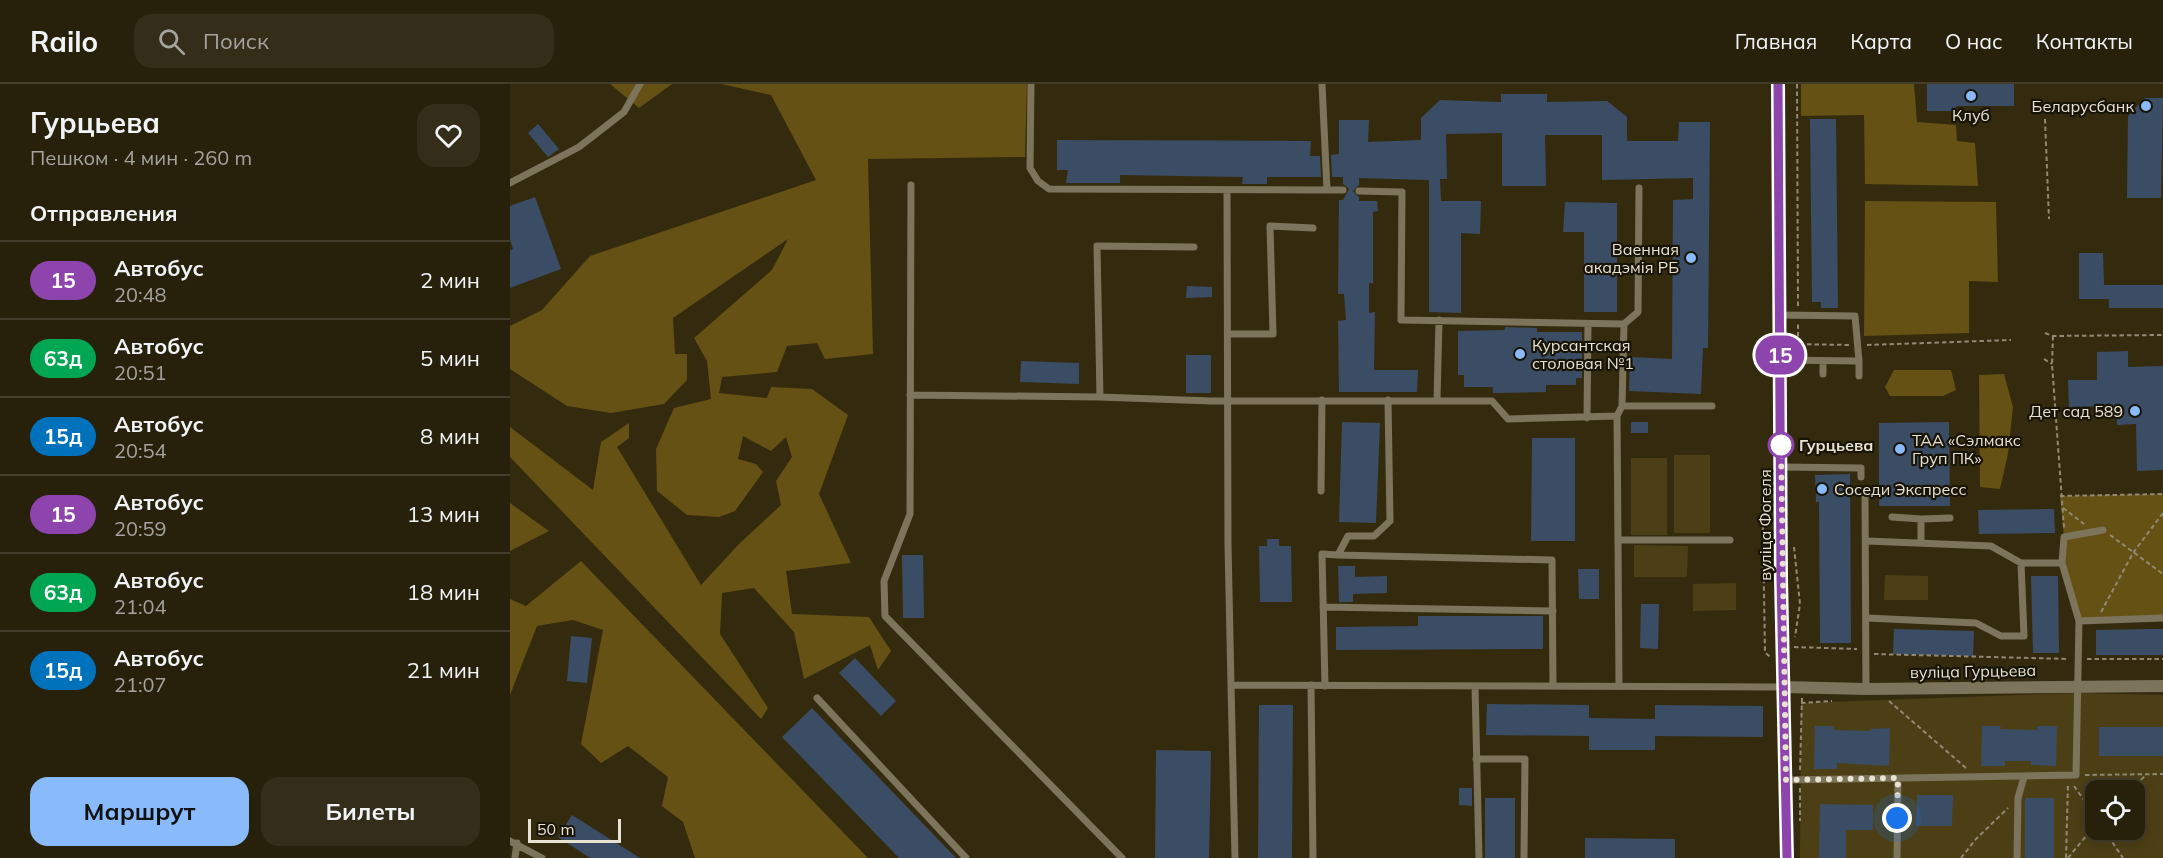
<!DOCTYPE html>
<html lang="ru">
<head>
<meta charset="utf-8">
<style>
  body { margin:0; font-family:Mulish,sans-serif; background:#332d19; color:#f1f3f6; height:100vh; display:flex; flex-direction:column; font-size:22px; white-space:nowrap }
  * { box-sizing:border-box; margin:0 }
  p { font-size:20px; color:#a4a39d }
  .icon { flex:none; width:33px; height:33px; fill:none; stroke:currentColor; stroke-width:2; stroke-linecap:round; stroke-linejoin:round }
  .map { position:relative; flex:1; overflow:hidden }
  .details { display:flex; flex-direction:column; background:#27200b; width:510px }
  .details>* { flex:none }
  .badge { padding:0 12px; border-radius:20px; font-size:21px; line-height:39px }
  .fabs { position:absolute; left:1575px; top:696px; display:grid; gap:12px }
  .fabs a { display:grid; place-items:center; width:60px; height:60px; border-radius:12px; background:#27200b; box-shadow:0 3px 15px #0003,0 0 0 2px #433e2c; font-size:30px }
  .scale { position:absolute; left:18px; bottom:15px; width:93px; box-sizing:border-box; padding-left:6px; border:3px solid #e8e2d2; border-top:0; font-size:16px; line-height:21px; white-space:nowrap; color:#e8e2d2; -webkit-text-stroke:4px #181408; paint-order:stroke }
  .you { position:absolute; width:30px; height:30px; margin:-15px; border:4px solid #fff; border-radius:50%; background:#1a73e8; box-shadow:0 0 0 9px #1a73e833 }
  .map>.badge { position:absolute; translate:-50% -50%; box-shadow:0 0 0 3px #fff }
  h2 { padding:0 30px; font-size:22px; line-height:54px }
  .round { display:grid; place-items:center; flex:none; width:63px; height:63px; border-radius:18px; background:#332d19 }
  .overview { display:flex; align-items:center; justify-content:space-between; height:102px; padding:0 30px }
  h1 { font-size:28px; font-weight:700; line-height:45px }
  .button { display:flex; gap:12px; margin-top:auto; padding:12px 30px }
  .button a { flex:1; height:69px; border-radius:18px; background:#88bafc; color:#111; font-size:24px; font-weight:700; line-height:69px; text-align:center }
  .button a+a { background:#332d19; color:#f1f3f6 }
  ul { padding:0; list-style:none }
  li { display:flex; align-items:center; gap:18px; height:78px; padding:0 30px; border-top:2px solid #433e2c }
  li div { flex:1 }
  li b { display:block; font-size:22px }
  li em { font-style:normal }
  li .badge { min-width:66px; font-weight:700; text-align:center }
  header { display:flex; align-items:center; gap:36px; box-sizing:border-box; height:84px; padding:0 30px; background:#27200b; border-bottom:2px solid #433e2c }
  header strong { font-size:28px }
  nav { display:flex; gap:33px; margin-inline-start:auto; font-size:21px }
  .search { width:420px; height:54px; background:#332d19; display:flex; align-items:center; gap:15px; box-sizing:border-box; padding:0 21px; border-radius:18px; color:#a4a39d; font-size:22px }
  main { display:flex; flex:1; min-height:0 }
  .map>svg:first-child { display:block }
  .green { fill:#4d3f15; fill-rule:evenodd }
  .forest { fill:#655114 }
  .building { fill:#3b4d64 }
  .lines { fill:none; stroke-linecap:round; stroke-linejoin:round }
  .path { stroke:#918974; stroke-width:2; stroke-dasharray:4.5 3; stroke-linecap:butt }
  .service { stroke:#7d745c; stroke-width:7 }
  .minor { stroke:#7d745c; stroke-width:12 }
  .line-casing { stroke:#fff; stroke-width:14 }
  .line { stroke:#8e44ad; stroke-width:9 }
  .walk { stroke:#e8e2d2; stroke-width:6; stroke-dasharray:0 10.8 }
  .poi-dot { fill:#88bafc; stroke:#181408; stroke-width:2 }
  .stop-dot { fill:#fff; stroke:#8e44ad; stroke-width:3 }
  .labels { text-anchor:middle; stroke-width:4.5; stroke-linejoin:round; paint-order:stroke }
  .poi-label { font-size:16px; fill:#e8e2d2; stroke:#181408; text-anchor:end }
  .stop-label { font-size:16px; font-weight:bold; fill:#e8e2d2; stroke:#181408; text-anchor:start }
  .street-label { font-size:16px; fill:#e8e2d2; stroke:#181408 }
</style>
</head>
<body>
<header>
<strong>Railo</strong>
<div class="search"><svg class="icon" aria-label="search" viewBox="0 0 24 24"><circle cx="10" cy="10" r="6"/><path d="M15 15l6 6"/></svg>Поиск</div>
<nav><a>Главная</a><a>Карта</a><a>О нас</a><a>Контакты</a></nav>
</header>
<main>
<section class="details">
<div class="overview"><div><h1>Гурцьева</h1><p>Пешком · 4 мин · 260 m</p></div><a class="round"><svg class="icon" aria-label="heart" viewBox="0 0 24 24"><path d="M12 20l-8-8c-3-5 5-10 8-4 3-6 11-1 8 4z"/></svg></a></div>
<h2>Отправления</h2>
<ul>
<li><span class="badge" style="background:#8e44ad;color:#fff">15</span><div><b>Автобус</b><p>20:48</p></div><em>2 мин</em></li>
<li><span class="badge" style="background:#00a651;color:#fff">63д</span><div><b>Автобус</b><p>20:51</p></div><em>5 мин</em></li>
<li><span class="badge" style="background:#0072bc;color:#fff">15д</span><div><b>Автобус</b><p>20:54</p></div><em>8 мин</em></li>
<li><span class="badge" style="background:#8e44ad;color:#fff">15</span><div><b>Автобус</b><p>20:59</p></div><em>13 мин</em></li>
<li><span class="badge" style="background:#00a651;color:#fff">63д</span><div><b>Автобус</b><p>21:04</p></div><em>18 мин</em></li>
<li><span class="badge" style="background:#0072bc;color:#fff">15д</span><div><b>Автобус</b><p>21:07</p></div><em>21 мин</em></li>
</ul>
<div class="button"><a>Маршрут</a><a>Билеты</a></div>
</section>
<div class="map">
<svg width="1653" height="774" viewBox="0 0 1653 774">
  <rect width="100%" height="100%" fill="#342b0f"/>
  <path class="green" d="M1164,371H1200V449H1164Z
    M1121,374H1157V451H1121Z
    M1124,461L1178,462L1177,493H1124Z
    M1375,491L1418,492V516H1374Z
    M1226,499V526L1183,527V500Z
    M1566,609L1653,611V774H1290L1291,619ZM1586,706H1624V746H1586Z"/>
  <path class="forest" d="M100,0H162L129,24Z
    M211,0H517L515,73L358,75L363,270L315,275L307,259L277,262L267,288L212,293L209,309L257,314L261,303L302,305L338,331L309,410L341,479L276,487L282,530L359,533L381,567L368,586L360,561L294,595L284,548L244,504L212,509L210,550L258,624L251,635L0,373V343L83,406L91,358L119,339V354L107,363L191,501L229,460L271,421L266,397L282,373L276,353L261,367L233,352L228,375L246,380L253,388L225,427L209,433L177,431L147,407L146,365L164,324L201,315L197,277L184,254L262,186L278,155L163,234L165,270H177V296L154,320L101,329L57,322L0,285V242L32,226L80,172L306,96L261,11Z
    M1291,0H1404L1407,38L1446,41L1447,57L1465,59L1468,102L1355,100L1354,31L1291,32Z
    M1355,117L1486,118L1488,198L1459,197V249L1354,252Z
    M1384,286H1441L1446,306L1433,312H1380L1375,303Z
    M1494,290L1503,323L1498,370L1490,405L1470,403L1469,291Z
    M1653,410V534L1569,537L1552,479L1554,453L1550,412Z
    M0,419L39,447L0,467Z
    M71,477L358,774H185L173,738L152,722L158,693L118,662L91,679L71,660L93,546L63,536L27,542L0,611V515L16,522Z"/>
  <path class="building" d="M1417,0H1504V22H1446V27H1417Z
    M991,10H1037V18L1097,17L1117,33V57H1168L1169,38H1200L1198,264H1193L1191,310L1119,307L1120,273L1162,275L1163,116L1183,115V94L1092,96V51H1035L1036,102H992V49L936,50L937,95H930L931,117H971L970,150L951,149V229L919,228V96L849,94V101L843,107L849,113V117H867L868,127L863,128V199H859V229L865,228L864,286H908L907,308H829L828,237L836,236L834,210H828L829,116H833L839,105L833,100V93H822L821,71L829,70V36H859L858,58L911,56V34L930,16L991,18Z
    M1635,14H1653L1651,114H1617L1618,32Z
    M1300,35H1326L1328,224H1311V218H1302Z
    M28,40L49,65L38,73L18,49Z
    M547,56L801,57L800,72H810L811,93H757V100H732L733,93L610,91V99H556L558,86H547Z
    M25,113L51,185L0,204V166L3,165L0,155V122Z
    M1055,118L1107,119V228H1074V148H1053Z
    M1569,169H1593L1594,201H1653V224H1599V215H1569Z
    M677,202L702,203V213L676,214Z
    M995,243L1027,244V248H1072V294H1066V301H1036V308L983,309V303H954V291H948V247L995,246Z
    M1618,267V283L1653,282V386L1627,387L1626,340L1607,341L1606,322L1559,323L1558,296H1587V268Z
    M676,271H701V309H676Z
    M511,277L569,279V300L510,298Z
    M832,338L870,339L866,439L829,438Z
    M1121,338H1138V349H1121Z
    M1439,338L1440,422H1369V339Z
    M1022,354H1065V457H1021Z
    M1340,390L1341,559H1310L1309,418H1306L1305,391Z
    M1544,425L1545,449L1469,450L1468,426Z
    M757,455H769V462H781L782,518H750L749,462H757Z
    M392,471H413L414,534H393Z
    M828,482H845V493L877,492V509L843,510V518H829Z
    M1068,485H1089V515H1069Z
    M1521,492H1548L1549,569H1523Z
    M1131,520H1149L1148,565L1130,564Z
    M908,532H1033V565L826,566V543L908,542Z
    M1384,545L1464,547L1463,572L1383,570Z
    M1640,545H1653V571H1586V546Z
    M61,552L82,554L77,599L57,597Z
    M345,574L386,617L371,632L329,589Z
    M977,620L1079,621V634L1145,635V621L1253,622V653L1145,652V666H1079V652L976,651Z
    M749,621H783L782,774H748Z
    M302,624L446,774H389L272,653Z
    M1305,642H1323L1324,646L1361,647L1360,645L1380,644L1379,682L1327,679V685H1304Z
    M1472,642H1491L1490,645L1527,646V642H1547L1546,682L1521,681V677H1495V682H1471Z
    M1589,643H1653V672H1589Z
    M646,666L701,667L699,774H645Z
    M949,704H962V722L949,721Z
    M1407,711H1443L1442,742H1406Z
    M975,714H1005V774H975Z
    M1515,714H1544V774H1515Z
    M1310,720L1363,721V746H1336V774H1309Z
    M62,731L130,774H80L48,753Z
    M1075,754L1165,755V774H1075Z"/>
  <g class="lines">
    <path class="path" d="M1287,0L1288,222
      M1535,35L1539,135
      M1535,249L1543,252L1653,251
      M1543,252L1542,280L1554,444
      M1282,260L1339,261
      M1357,261L1501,256
      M1285,267L1288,260V240
      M1534,275L1542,280
      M1258,385L1252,390L1255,568L1261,574
      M1550,412L1653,410
      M1553,424L1574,440
      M1600,451L1653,490
      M1284,463L1290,520L1285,553
      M1591,528L1623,469L1653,429
      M1284,563L1347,565
      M1364,570L1559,575
      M1577,575H1653
      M1379,617L1456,684
      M1291,619L1322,617
      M1290,686L1292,614
      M1575,691L1653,690
      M1564,702L1586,733
      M1290,704V737
      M1620,706L1637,690
      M1594,746L1613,774
      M1451,774L1466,755L1498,724
      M1556,774L1558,699
      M1558,774L1586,740"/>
    <path class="service" d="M521,0L520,84L528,97L539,105L817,106L812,0
      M0,99L69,63L114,28L130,0
      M401,101L400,430L374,497L375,532L612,774
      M717,106L718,460L721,601
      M817,106H833
      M849,107L892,108L891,236L1114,240
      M684,163L587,162L590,313L701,317H982L998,335L1107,332L1108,456H1220
      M719,250H763L760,142L803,144
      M1270,276L1349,277L1345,232L1270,231
      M1313,277V290
      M1349,277V292
      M400,311L590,313
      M927,316L929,236
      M1112,322L1114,240L1128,228L1129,104
      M1107,332L1112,322H1202
      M1077,334L1078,240
      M1271,383L1351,384V393
      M811,407L812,316
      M1355,411L1356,605
      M1382,433L1411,435
      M1108,456L1109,602
      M1357,457L1481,462L1511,479H1552
      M1411,459V435L1440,434
      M828,471L1042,476L1043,602
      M813,523L1043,527
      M1356,534L1466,539L1491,552H1514L1511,479
      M1569,537L1653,534
      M801,601L803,774
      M815,602L812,470L828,471L838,452H864L880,437L878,316
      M965,602L969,774
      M307,614L456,774
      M966,675H1015L1014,774
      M1276,696L1566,691L1569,537L1552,479L1554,453L1593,446
      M0,757L32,774
      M5,774L7,759
      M725,774L721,601L1274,603
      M1387,774L1388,695
      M1507,774L1508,714L1514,693"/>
    <path class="minor" d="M1268,0L1271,495L1277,774
      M1274,603L1356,605L1653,602"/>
  </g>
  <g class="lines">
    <g class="line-casing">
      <path id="line" d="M1268,0L1271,495L1277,774"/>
    </g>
    <use href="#line" class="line"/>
    <path class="walk" d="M1271,361L1276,696L1388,694L1387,734"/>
  </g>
  <g class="poi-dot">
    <circle cx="1461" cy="12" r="6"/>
    <circle cx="1636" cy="22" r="6"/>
    <circle cx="1181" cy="174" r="6"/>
    <circle cx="1010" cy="270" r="6"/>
    <circle cx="1625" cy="327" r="6"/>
    <circle cx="1390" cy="365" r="6"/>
    <circle cx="1312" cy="405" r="6"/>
  </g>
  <circle class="stop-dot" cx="1271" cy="361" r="12"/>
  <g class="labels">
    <g class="poi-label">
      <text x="1624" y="28">Беларусбанк</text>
      <text x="1461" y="37" text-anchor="middle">Клуб</text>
      <text x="1169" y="171">Ваенная<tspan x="1169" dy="18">акадэмія РБ</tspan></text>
      <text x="1022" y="267" text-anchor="start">Курсантская<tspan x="1022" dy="18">столовая №1</tspan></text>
      <text x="1613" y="333">Дет сад 589</text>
      <text x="1402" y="362" text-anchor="start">ТАА «Сэлмакс<tspan x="1402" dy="18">Груп ПК»</tspan></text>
      <text x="1324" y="411" text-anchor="start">Соседи Экспресс</text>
    </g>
    <g class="stop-label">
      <text x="1289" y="367">Гурцьева</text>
    </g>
    <g class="street-label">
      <text transform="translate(1255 441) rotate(-90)" y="6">вуліца Фогеля</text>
      <text transform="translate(1463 587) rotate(-1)" y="6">вуліца Гурцьева</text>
    </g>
  </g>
</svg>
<div class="fabs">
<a><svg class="icon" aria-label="locate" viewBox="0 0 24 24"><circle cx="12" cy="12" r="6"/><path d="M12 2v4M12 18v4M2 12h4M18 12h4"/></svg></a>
</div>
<div class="scale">50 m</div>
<div class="you" style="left:1387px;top:734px"></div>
<b class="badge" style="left:1270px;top:271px;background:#8e44ad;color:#fff">15</b>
</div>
</main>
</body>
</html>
